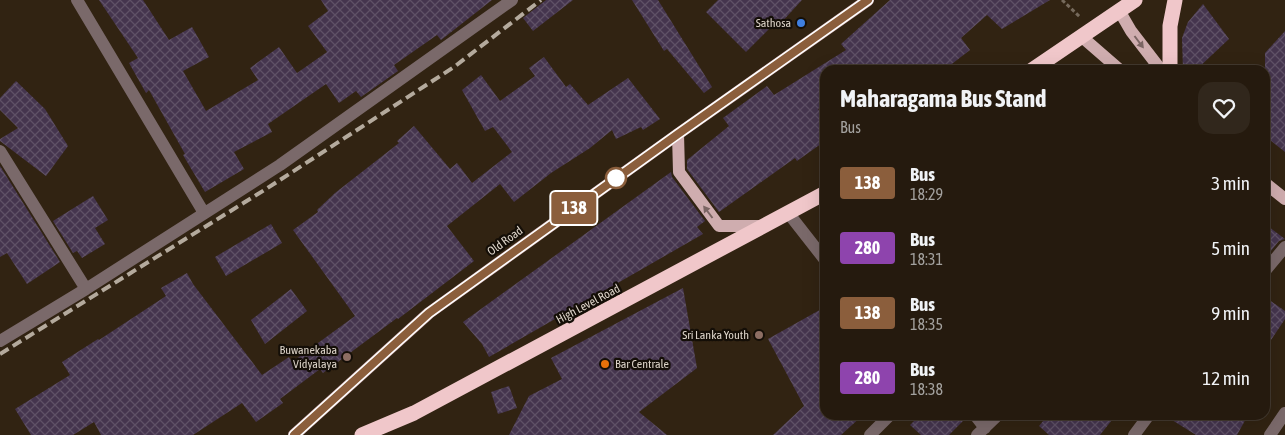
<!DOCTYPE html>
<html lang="en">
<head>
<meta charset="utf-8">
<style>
  body { margin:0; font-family:"Asap Condensed",sans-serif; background:#31271c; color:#f1f3f6; height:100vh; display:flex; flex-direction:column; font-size:19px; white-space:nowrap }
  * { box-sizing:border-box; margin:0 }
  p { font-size:16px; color:#a3a19e }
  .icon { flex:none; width:28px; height:28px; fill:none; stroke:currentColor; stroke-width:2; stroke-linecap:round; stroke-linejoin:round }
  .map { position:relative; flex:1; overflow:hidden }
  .drawer { position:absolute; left:820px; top:65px; width:450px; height:355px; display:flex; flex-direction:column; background:#251a0e; border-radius:15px; box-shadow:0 5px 20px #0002,0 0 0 1px #42382e }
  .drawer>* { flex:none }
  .badge { padding:0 10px; border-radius:4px; font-size:18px; line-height:32px }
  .map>.badge { position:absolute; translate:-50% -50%; box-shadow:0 0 0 2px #fff }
  .round { display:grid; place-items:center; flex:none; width:52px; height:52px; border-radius:15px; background:#31271c }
  .head { display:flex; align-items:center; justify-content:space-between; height:85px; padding:0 20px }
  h1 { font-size:24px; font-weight:700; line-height:38px }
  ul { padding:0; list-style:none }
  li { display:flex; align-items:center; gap:15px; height:65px; padding:0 20px }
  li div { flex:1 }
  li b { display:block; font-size:19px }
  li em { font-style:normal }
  li .badge { min-width:55px; font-weight:700; text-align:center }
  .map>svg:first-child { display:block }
  .building { fill:url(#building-cross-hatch) }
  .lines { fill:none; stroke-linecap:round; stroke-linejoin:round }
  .path { stroke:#766a5c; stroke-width:3; stroke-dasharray:4 2.5; stroke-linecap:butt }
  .minor { stroke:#7a696a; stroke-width:12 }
  .major { stroke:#cfadaf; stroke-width:12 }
  .highway { stroke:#f0c7ca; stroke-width:15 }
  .rail { stroke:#b4aa9d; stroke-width:4; stroke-dasharray:10 5; stroke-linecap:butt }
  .oneway { fill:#7b6563 }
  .line-casing { stroke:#fff; stroke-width:11 }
  .line { stroke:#8b5e3c; stroke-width:8 }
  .shop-dot { fill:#3f7fe0; stroke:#140e07; stroke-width:2 }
  .stop-dot { fill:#fff; stroke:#8b5e3c; stroke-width:2.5 }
  .education-dot { fill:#8d6e63; stroke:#140e07; stroke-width:2 }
  .food-dot { fill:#e8710a; stroke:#140e07; stroke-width:2 }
  .labels { text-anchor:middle; stroke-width:4.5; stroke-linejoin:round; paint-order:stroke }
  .poi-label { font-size:12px; fill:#ddd4c9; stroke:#140e07; text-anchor:end }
  .street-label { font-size:12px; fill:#ddd4c9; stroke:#140e07 }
</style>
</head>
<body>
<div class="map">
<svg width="1285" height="435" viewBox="0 0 1285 435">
  <defs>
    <pattern id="building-cross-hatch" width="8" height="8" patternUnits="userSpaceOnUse" patternTransform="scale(1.25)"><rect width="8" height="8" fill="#45354e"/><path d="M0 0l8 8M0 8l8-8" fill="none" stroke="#5f5166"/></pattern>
  </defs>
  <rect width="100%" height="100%" fill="#312312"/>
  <path class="building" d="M99,0H143L169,40L192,27L209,57L183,71L206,111L258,80L250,68L279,47L297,73L327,52L308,26L328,11L321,0H492L441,40L437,35L394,65L398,71L361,97L356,91L339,103L326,84L268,124L272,132L234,152L244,169L205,192L183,155L185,154L149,90L146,93L129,63L138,58Z
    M546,0H573L533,31L523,18Z
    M632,0H658L712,87L704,93L667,49L664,51Z
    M718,0H802L779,25L776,22L746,52L706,12Z
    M890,0H1050L1002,29L987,15L961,38L970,50L944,70H825V104L818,109L825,119V141L797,161L795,158L719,212L687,169V160L729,126L723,118L767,86L774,95L846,50L841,44Z
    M1203,4L1229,39L1196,70H1183L1182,38L1188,22Z
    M1285,31V152L1265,136V53Z
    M544,57L566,87L570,84L588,105L628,78L660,119L643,130L641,127L616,139L612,130L590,148L551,173L514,202L500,184L447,226L474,261L398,319L397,318L323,373L320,369L280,399L283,403L256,422L242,403L193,435H101L94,422L73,435H31L15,409L70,375L62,362L98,339L99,340L166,296L161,288L187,273L193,284L262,375L289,357L292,362L355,316L293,230L318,212L317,210L335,193L399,143L397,141L414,126L450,169L457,163L472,183L512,152L493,127L485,131L462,90L481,75L500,101L535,76L529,68Z
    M16,81L45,109L68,146L46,176L0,141V139L18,128L0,110V98Z
    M0,166L60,262L27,284L7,253L0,257Z
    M671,172L672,177L705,221L697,227L703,234L489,357L482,344L463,322Z
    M93,196L108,220L95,228L105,244L82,258L77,251L73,253L53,221Z
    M271,224L282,243L226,276L215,257Z
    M1265,224L1285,239L1279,241L1270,252L1265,249Z
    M683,288L697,368L639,412L667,435H509L529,396L562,379L551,358Z
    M291,289L307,311L265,344L251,320Z
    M1265,297L1285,311V319L1265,349Z
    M825,307V415H863L841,435H773L804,406L768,339Z
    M509,386L517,408L498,414L491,392Z
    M920,415H967V417L949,435H921L910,425Z
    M1048,415H1116L1100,435H1049L1039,426Z
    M1164,415H1248L1237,435H1196Z"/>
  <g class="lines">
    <path class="path" d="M1062,0L1080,17"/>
    <path class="minor" d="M77,0L204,213
      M0,151L86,289
      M789,214L825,260
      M1265,271L1285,247
      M0,341L86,289L280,165L512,0
      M975,415L985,428
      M870,435L890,415
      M977,435L998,415
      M1134,435L1149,415
      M1270,435L1285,413"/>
    <path class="major" d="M1120,12L1131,31L1161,70
      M1082,37L1120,70
      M678,134L679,172L719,226H765
      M1265,183L1285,199
      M294,435L429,313L678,134L868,0"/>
    <path class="highway" d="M1032,70L1135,0
      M1170,70V26L1175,0
      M362,435L414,413L825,193"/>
    <path class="rail" d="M0,354L266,189L454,67L541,0"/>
  </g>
  <defs><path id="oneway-solid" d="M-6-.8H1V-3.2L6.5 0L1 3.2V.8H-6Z" transform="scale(1.25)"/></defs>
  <g class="oneway">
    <use href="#oneway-solid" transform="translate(1139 42) rotate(53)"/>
    <use href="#oneway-solid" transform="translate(708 212) rotate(-127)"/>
  </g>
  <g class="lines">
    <g class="line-casing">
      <path id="line" d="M294,435L429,313L678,134L868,0"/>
    </g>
    <use href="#line" class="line"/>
  </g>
  <circle class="shop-dot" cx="801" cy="23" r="5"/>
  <circle class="stop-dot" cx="616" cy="178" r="10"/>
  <g class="education-dot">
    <circle cx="759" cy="335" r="5"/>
    <circle cx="347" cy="357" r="5"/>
  </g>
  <circle class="food-dot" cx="605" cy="364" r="5"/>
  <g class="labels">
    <g class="poi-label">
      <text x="791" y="27">Sathosa</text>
      <text x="749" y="339">Sri Lanka Youth</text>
      <text x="337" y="354">Buwanekaba<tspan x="337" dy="14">Vidyalaya</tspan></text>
      <text x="615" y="368" text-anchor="start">Bar Centrale</text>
    </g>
    <g class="street-label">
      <text transform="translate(505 241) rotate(-36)" y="4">Old Road</text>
      <text transform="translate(588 304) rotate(-28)" y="4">High Level Road</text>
    </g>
  </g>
</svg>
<b class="badge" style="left:574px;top:208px;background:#8b5e3c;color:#fff">138</b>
<section class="drawer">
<div class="head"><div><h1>Maharagama Bus Stand</h1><p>Bus</p></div><a class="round"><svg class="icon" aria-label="heart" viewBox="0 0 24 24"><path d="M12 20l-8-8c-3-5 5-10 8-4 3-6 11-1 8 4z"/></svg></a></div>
<ul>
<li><span class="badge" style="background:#8b5e3c;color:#fff">138</span><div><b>Bus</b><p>18:29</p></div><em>3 min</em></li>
<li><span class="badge" style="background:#8e44ad;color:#fff">280</span><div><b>Bus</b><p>18:31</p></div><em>5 min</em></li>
<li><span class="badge" style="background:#8b5e3c;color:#fff">138</span><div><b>Bus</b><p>18:35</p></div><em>9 min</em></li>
<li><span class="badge" style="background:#8e44ad;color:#fff">280</span><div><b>Bus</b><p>18:38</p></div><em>12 min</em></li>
</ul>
</section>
</div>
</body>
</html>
